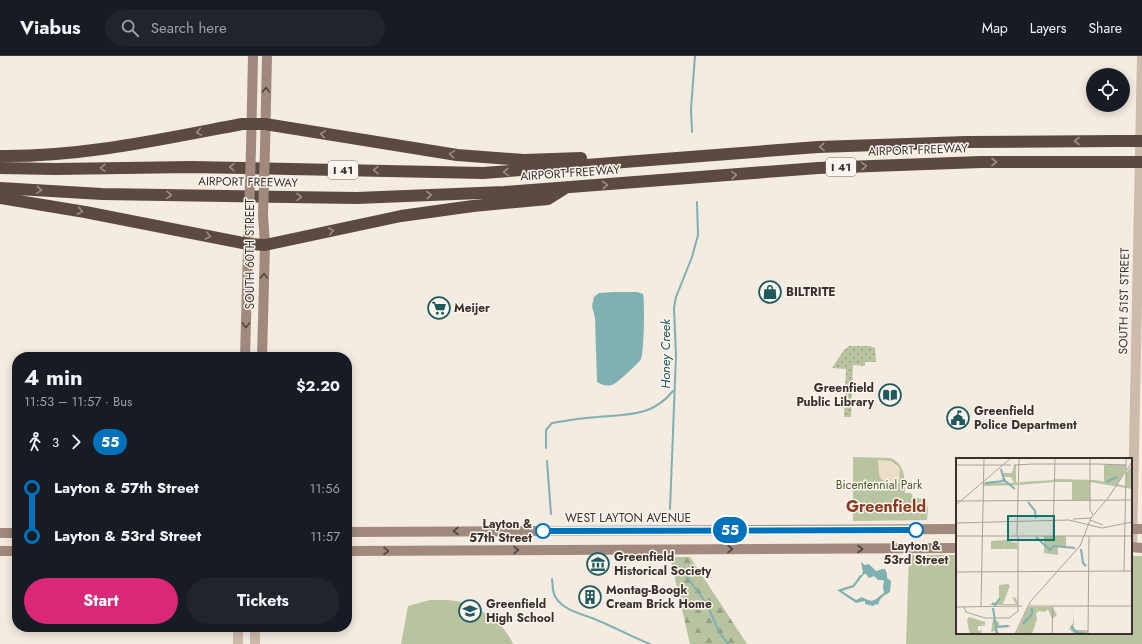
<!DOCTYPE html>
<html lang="en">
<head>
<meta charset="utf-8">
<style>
  body { margin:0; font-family:Jost,sans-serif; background:#20242c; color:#f1f3f6; height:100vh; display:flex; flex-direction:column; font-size:15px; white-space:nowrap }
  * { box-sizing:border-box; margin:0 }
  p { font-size:13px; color:#9ea1a6 }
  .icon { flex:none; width:22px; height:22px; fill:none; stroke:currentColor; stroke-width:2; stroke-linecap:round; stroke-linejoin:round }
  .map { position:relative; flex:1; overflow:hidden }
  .panel { position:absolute; left:12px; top:296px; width:340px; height:280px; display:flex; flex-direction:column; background:#171b24; border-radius:16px; box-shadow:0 2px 10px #0003 }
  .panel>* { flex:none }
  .badge { padding:0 8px; border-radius:13px; font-size:14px; line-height:26px }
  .buttons { position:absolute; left:1086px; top:12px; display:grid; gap:8px }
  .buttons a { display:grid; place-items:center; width:44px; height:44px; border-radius:50%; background:#171b24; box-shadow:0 2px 10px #0003; font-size:20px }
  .map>.badge { position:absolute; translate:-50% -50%; box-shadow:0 0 0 2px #fff }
  .legs { display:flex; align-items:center; gap:6px; height:44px; padding:0 12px; font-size:13px }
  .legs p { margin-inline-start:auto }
  .overview { display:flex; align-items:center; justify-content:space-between; height:68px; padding:0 12px }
  h1 { font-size:22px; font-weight:700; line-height:30px }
  .action { display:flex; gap:8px; margin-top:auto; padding:8px 12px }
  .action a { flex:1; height:46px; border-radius:24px; background:#db2777; color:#fff; font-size:16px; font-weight:700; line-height:46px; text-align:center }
  .action a+a { background:#20242c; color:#f1f3f6 }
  ul { padding:0 12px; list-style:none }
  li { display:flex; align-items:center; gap:14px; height:48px; font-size:15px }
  li i { display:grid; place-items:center; width:6px; height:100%; margin:0 5px; background:currentColor }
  li i::after { content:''; width:10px; height:10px; margin:-5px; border:3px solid; border-radius:50%; background:#171b24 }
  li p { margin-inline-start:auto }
  li:first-child i { background:linear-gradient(#0000 50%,currentColor 0) }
  li:last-child i { background:linear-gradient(currentColor 50%,#0000 0) }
  header { display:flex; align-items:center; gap:24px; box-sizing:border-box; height:56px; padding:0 20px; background:#171b24; border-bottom:1px solid #363941 }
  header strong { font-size:19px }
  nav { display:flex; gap:22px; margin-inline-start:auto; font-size:14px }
  .search { width:280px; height:36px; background:#20242c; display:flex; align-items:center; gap:10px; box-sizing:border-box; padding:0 14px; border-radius:22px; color:#9ea1a6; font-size:15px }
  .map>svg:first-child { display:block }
  .grass { fill:url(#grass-dots) }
  .forest { fill:url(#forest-firs) }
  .park { fill:#b8c4a0 }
  .plaza { fill:#ecdcc8 }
  .water { fill:#7fb0b2; fill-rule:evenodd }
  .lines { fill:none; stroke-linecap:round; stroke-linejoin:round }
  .stream { stroke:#7fb0b2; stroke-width:2 }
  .tertiary { stroke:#cdbbac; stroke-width:10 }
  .secondary { stroke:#a18a7d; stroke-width:10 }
  .motorway { stroke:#5c4a42; stroke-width:12 }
  .secondary-bridge { stroke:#a18a7d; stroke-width:10 }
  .motorway-bridge { stroke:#5c4a42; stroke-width:12 }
  .oneway { stroke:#544640 }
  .oneway2 { stroke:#9c8e87 }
  .line-1-casing { stroke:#fff; stroke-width:9 }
  .line-1 { stroke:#0072bc; stroke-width:6 }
  .stop-1-dot { fill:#fff; stroke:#0072bc; stroke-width:2 }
  .labels { text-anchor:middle; stroke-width:3; stroke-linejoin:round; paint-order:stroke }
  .shield { fill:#fbf5ee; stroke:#756b66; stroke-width:1 }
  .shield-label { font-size:11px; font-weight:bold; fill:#3b302b }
  .street-label { font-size:12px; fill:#3b302b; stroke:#fbf5ee }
  .poi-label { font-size:12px; font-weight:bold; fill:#3b302b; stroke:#fbf5ee; text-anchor:start }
  .park-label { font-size:12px; fill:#4a5a2e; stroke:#fbf5ee }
  .stop-label { font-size:12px; font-weight:bold; fill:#3b302b; stroke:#fbf5ee; text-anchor:end }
  .water-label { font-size:13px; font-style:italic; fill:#1f5a5e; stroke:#fbf5ee }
  .district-label { font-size:16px; font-weight:bold; fill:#8c3b22; stroke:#fbf5ee }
  .inset-river { fill:none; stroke:#7fb0b2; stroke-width:2 }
  .inset-road { fill:none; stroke:#aaa098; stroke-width:1 }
  .view { fill:#0f766e; fill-opacity:0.15; stroke:#0f766e; stroke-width:2 }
  .inset-edge { fill:none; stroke:#3b302b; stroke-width:2 }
</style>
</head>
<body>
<header>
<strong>Viabus</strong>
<div class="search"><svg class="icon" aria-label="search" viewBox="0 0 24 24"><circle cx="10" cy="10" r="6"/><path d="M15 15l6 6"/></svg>Search here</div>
<nav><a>Map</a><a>Layers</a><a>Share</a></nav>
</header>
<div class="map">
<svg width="1142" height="588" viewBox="0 0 1142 588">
  <defs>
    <pattern id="grass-dots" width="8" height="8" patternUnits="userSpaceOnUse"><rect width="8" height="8" fill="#b8c4a0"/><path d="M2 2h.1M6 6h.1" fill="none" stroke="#97a083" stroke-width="1.8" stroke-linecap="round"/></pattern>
    <pattern id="forest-firs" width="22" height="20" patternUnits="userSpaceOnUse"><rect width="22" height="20" fill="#b8c4a0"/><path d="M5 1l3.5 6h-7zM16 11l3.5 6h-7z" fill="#97a083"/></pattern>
  </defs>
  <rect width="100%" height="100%" fill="#f4ebe1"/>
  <path class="grass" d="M849,290H870L875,292L876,306H865V310L853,309L851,361H844L846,313L832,312L844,294Z"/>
  <path class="forest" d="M670,501H690L747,588H690Z"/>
  <path class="park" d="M853,401L890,402C905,407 905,423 905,437H911L913,441L922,443L927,447L928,454L927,464L853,465Z
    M909,499H957V577H1131V500H1142V588H906Z
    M430,544C441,544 453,543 464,547C483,553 505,568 513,588H401L408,550Z"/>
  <path class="plaza" d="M878,404L891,405L898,410L900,413L899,427L885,426L881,423L879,419Z"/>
  <path class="water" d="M614,236H637L643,238C645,245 644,297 641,303C640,306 617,327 614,328C608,331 602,329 597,326L595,262L592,250L594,241L599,237Z
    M861,506L865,509L869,508L876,515L883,513H885L887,518V522L891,525L890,536C885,539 879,542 878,549L876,548L873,550L865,548V545L856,547L837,534L853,529L860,519H862V517L863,516ZM864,518H866L869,522L874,520L878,524H883L884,526L883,530L884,537C874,544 874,548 862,541L856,544L842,535L854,531Z"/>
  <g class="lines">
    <path class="stream" d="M692,76L691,53L695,0
      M546,392V374L552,367C567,364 582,362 597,361C628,358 652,361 673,335
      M547,405L551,458
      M670,453L676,299L674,252L676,241L692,201L698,179L697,146
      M684,512L689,524L707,548L719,576L728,588
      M552,523C553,529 552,537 556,542C565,556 585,558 599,565C616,572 632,581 650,588"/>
    <path class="tertiary" d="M1132,491L1142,0
      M238,571V588
      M255,571V588"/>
    <path class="secondary" d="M251,92L253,0
      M265,93L267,0
      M245,301L249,159
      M262,301L265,189L263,159
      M1131,473H1142
      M347,476L957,473
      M0,477H17
      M1131,491L1142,492
      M0,495H17
      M347,495L957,492"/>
    <path class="motorway" d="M0,100C83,101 162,83 242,68H265L457,99L524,104L581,102
      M0,112L56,113L191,111L483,117L818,91L966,86L1116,85
      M0,132L102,138L357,142L504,136L818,112L981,106H1116
      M0,142L85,156L248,188L265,189L401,160L473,150L548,143L564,133"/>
    <path class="secondary-bridge" d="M249,159L251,92
      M263,159L265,93"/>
    <path class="motorway-bridge" d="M1116,85H1142
      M1116,106H1142"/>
  </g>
  <defs><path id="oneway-chevron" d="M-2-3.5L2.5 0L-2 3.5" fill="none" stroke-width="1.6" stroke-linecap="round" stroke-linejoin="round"/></defs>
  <g class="oneway">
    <use href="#oneway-chevron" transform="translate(266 34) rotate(-88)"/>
    <use href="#oneway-chevron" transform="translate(264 220) rotate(-88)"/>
    <use href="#oneway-chevron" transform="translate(246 269) rotate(91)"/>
    <use href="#oneway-chevron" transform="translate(456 475) rotate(180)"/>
    <use href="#oneway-chevron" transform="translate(730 493)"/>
    <use href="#oneway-chevron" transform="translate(860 493)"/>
    <use href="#oneway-chevron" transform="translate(516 494)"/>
    <use href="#oneway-chevron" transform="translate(386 495)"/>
  </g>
  <g class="oneway2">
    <use href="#oneway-chevron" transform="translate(199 76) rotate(170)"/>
    <use href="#oneway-chevron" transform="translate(323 78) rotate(-171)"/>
    <use href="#oneway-chevron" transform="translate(1077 85) rotate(180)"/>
    <use href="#oneway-chevron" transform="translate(822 91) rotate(177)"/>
    <use href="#oneway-chevron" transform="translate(452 98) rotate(-171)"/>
    <use href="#oneway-chevron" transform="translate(994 106)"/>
    <use href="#oneway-chevron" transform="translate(864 110) rotate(-3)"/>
    <use href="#oneway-chevron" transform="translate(232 111) rotate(-179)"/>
    <use href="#oneway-chevron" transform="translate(103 112) rotate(179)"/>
    <use href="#oneway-chevron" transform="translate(376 114) rotate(-179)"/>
    <use href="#oneway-chevron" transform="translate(506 116) rotate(177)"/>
    <use href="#oneway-chevron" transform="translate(734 119) rotate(-4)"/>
    <use href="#oneway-chevron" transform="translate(605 129) rotate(-4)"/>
    <use href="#oneway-chevron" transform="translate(39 134) rotate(3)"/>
    <use href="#oneway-chevron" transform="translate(169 139) rotate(1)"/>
    <use href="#oneway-chevron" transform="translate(429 139) rotate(-2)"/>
    <use href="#oneway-chevron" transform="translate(299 141) rotate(1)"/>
    <use href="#oneway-chevron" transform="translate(80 155) rotate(10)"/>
    <use href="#oneway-chevron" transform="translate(331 175) rotate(-12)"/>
    <use href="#oneway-chevron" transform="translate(208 180) rotate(11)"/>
  </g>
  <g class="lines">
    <g class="line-1-casing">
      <path id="line-1" d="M543,475L916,474"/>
    </g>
    <use href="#line-1" class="line-1"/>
  </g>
  <defs>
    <g id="shop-ring" transform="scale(1.15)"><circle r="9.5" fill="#fbf5ee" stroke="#1f5a5e" stroke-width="1.5"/><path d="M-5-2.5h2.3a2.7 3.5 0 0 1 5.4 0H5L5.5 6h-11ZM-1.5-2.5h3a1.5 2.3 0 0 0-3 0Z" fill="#1f5a5e"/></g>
    <g id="supermarket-ring" transform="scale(1.15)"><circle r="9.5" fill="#fbf5ee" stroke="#1f5a5e" stroke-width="1.5"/><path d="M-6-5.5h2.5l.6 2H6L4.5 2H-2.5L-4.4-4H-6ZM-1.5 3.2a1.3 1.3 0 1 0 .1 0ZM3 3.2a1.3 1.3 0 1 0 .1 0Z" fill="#1f5a5e"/></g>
    <g id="library-ring" transform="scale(1.15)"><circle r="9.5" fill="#fbf5ee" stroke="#1f5a5e" stroke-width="1.5"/><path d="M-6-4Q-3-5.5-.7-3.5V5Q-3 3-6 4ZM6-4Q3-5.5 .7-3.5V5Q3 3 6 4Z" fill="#1f5a5e"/></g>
    <g id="civic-ring" transform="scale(1.15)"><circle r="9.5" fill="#fbf5ee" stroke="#1f5a5e" stroke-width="1.5"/><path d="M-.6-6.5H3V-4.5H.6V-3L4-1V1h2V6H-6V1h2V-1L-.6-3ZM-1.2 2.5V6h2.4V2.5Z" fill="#1f5a5e"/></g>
    <g id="museum-ring" transform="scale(1.15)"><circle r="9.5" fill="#fbf5ee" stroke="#1f5a5e" stroke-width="1.5"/><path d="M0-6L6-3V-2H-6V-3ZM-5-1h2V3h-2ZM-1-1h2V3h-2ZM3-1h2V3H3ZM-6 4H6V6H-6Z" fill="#1f5a5e"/></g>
    <g id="building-ring" transform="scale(1.15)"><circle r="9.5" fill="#fbf5ee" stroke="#1f5a5e" stroke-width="1.5"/><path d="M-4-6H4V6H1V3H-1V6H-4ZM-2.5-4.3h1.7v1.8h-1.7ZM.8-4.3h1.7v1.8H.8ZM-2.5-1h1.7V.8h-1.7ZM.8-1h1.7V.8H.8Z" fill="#1f5a5e"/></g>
    <g id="school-ring" transform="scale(1.15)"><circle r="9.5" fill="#fbf5ee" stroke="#1f5a5e" stroke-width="1.5"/><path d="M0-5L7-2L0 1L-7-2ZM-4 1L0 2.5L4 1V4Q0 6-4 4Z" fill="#1f5a5e"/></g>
  </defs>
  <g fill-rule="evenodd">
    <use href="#shop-ring" x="770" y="236"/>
    <use href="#supermarket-ring" x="439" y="252"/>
    <use href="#library-ring" x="890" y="339"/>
    <use href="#civic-ring" x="958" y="362"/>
    <use href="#museum-ring" x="598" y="508"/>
    <use href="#building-ring" x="590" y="541"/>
    <use href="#school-ring" x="470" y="555"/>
  </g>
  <g class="stop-1-dot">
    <circle cx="916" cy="474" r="7"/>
    <circle cx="543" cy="475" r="7"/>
  </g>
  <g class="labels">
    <g class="shield">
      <rect x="826" y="102" width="30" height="18" rx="3"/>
      <rect x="328" y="105" width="30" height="18" rx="3"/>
    </g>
    <g class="shield-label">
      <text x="841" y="115">I 41</text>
      <text x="343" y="118">I 41</text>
    </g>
    <g class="street-label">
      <text transform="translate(918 94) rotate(-2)" y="4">AIRPORT FREEWAY</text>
      <text transform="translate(570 117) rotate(-4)" y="4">AIRPORT FREEWAY</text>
      <text transform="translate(248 126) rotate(1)" y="4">AIRPORT FREEWAY</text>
      <text transform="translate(250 198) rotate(-90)" y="4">SOUTH 60TH STREET</text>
      <text transform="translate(1124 245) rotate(-89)" y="4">SOUTH 51ST STREET</text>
      <text x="628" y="466">WEST LAYTON AVENUE</text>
    </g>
    <g class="poi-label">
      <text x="786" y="240">BILTRITE</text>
      <text x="454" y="256">Meijer</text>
      <text x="874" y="336" text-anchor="end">Greenfield<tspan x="874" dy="14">Public Library</tspan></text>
      <text x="974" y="359">Greenfield<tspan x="974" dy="14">Police Department</tspan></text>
      <text x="614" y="505">Greenfield<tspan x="614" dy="14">Historical Society</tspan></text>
      <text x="606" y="538">Montag-Boogk<tspan x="606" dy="14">Cream Brick Home</tspan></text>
      <text x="486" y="552">Greenfield<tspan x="486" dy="14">High School</tspan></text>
    </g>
    <g class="park-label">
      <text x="879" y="433">Bicentennial Park</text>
    </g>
    <g class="stop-label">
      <text x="532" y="472">Layton &amp;<tspan x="532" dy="14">57th Street</tspan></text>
      <text x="916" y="494" text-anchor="middle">Layton &amp;<tspan x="916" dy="14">53rd Street</tspan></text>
    </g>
    <g class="water-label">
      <text transform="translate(665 298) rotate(-90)" y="5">Honey Creek</text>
    </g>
    <g class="district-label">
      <text x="886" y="456">Greenfield</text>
    </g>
  </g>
  <g transform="translate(956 402)">
    <rect width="176" height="176" fill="#f4ebe1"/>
    <path d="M99,21L139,22L176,29V31L134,24H99ZM98,22V24L63,27L64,24ZM28,25H62V27L27,28ZM49,82L48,91H35V83Z" fill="#b8c4a0"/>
    <path d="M13,159L29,164V167L23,166L13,173L11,162Z" fill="#b8c4a0"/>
    <path d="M176,7V29H170V15ZM116,24H134V42H116ZM49,82L61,85V91H48Z" fill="#b8c4a0"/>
    <path d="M58,7H60V24L62,25H58L55,19H48L51,24H46L47,15H56ZM148,7H170L169,13L161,27L148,24ZM88,78H110V89H102V97L88,95ZM51,126L54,127L47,146H60L56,139L60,140L62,147H33L43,143V127ZM72,149H96L101,157L96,161L92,151L89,154L83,153L80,155L81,161L76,176H60ZM117,149L118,172H132V176H119L113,171L117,165ZM37,161L43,164V168L54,167V169L40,170L41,174L47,176H39V173L35,174ZM22,165L29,168H22V173L26,172L25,175L13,176L15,167L21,168Z" fill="#b8c4a0"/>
    <path class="inset-river" d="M45,11L48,22L59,31M150,24L161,19M29,25L48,23M72,44L79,53L80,60M80,79L94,92L98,88L119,90M125,91L127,105L130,108M36,145L39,147L44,140M37,150L41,176M67,166L76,156V150M115,168L120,174L129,176M39,169L52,168"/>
    <path class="inset-road" d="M134,0V52L137,57M77,6H141M141,6L170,7M0,7H55M58,7L78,6M170,13V0M0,43L176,42M0,47L55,0M117,61L135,60M134,62L147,67M0,65L113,62L146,70L176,64M0,78H176M61,78L63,0M97,78L99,0M168,113L170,14M0,114L176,113M25,148L28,0M73,148H176M0,149L66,148M8,149L10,154L29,160H53L62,153V78M59,176L74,144L124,88L135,60L152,40L176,4M96,176L97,148M132,176L133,78"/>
    <path class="view" d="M52,58H98V82H52Z"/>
    <rect width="176" height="176" class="inset-edge"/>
  </g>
</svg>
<div class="buttons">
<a><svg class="icon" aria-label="locate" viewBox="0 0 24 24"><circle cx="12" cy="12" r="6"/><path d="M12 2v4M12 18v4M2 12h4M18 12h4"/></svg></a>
</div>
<b class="badge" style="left:730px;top:474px;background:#0072bc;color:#fff">55</b>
<section class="panel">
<div class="overview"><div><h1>4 min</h1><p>11:53 – 11:57 · Bus</p></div><b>$2.20</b></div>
<div class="legs"><svg class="icon" aria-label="walk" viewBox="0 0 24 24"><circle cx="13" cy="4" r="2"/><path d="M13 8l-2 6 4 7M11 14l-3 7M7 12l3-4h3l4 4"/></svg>3<svg class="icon" aria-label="forward" viewBox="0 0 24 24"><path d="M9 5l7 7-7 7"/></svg><b class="badge" style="background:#0072bc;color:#fff">55</b></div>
<ul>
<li><i style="color:#0072bc"></i><b>Layton &amp; 57th Street</b><p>11:56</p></li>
<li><i style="color:#0072bc"></i><b>Layton &amp; 53rd Street</b><p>11:57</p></li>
</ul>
<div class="action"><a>Start</a><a>Tickets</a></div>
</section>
</div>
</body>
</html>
